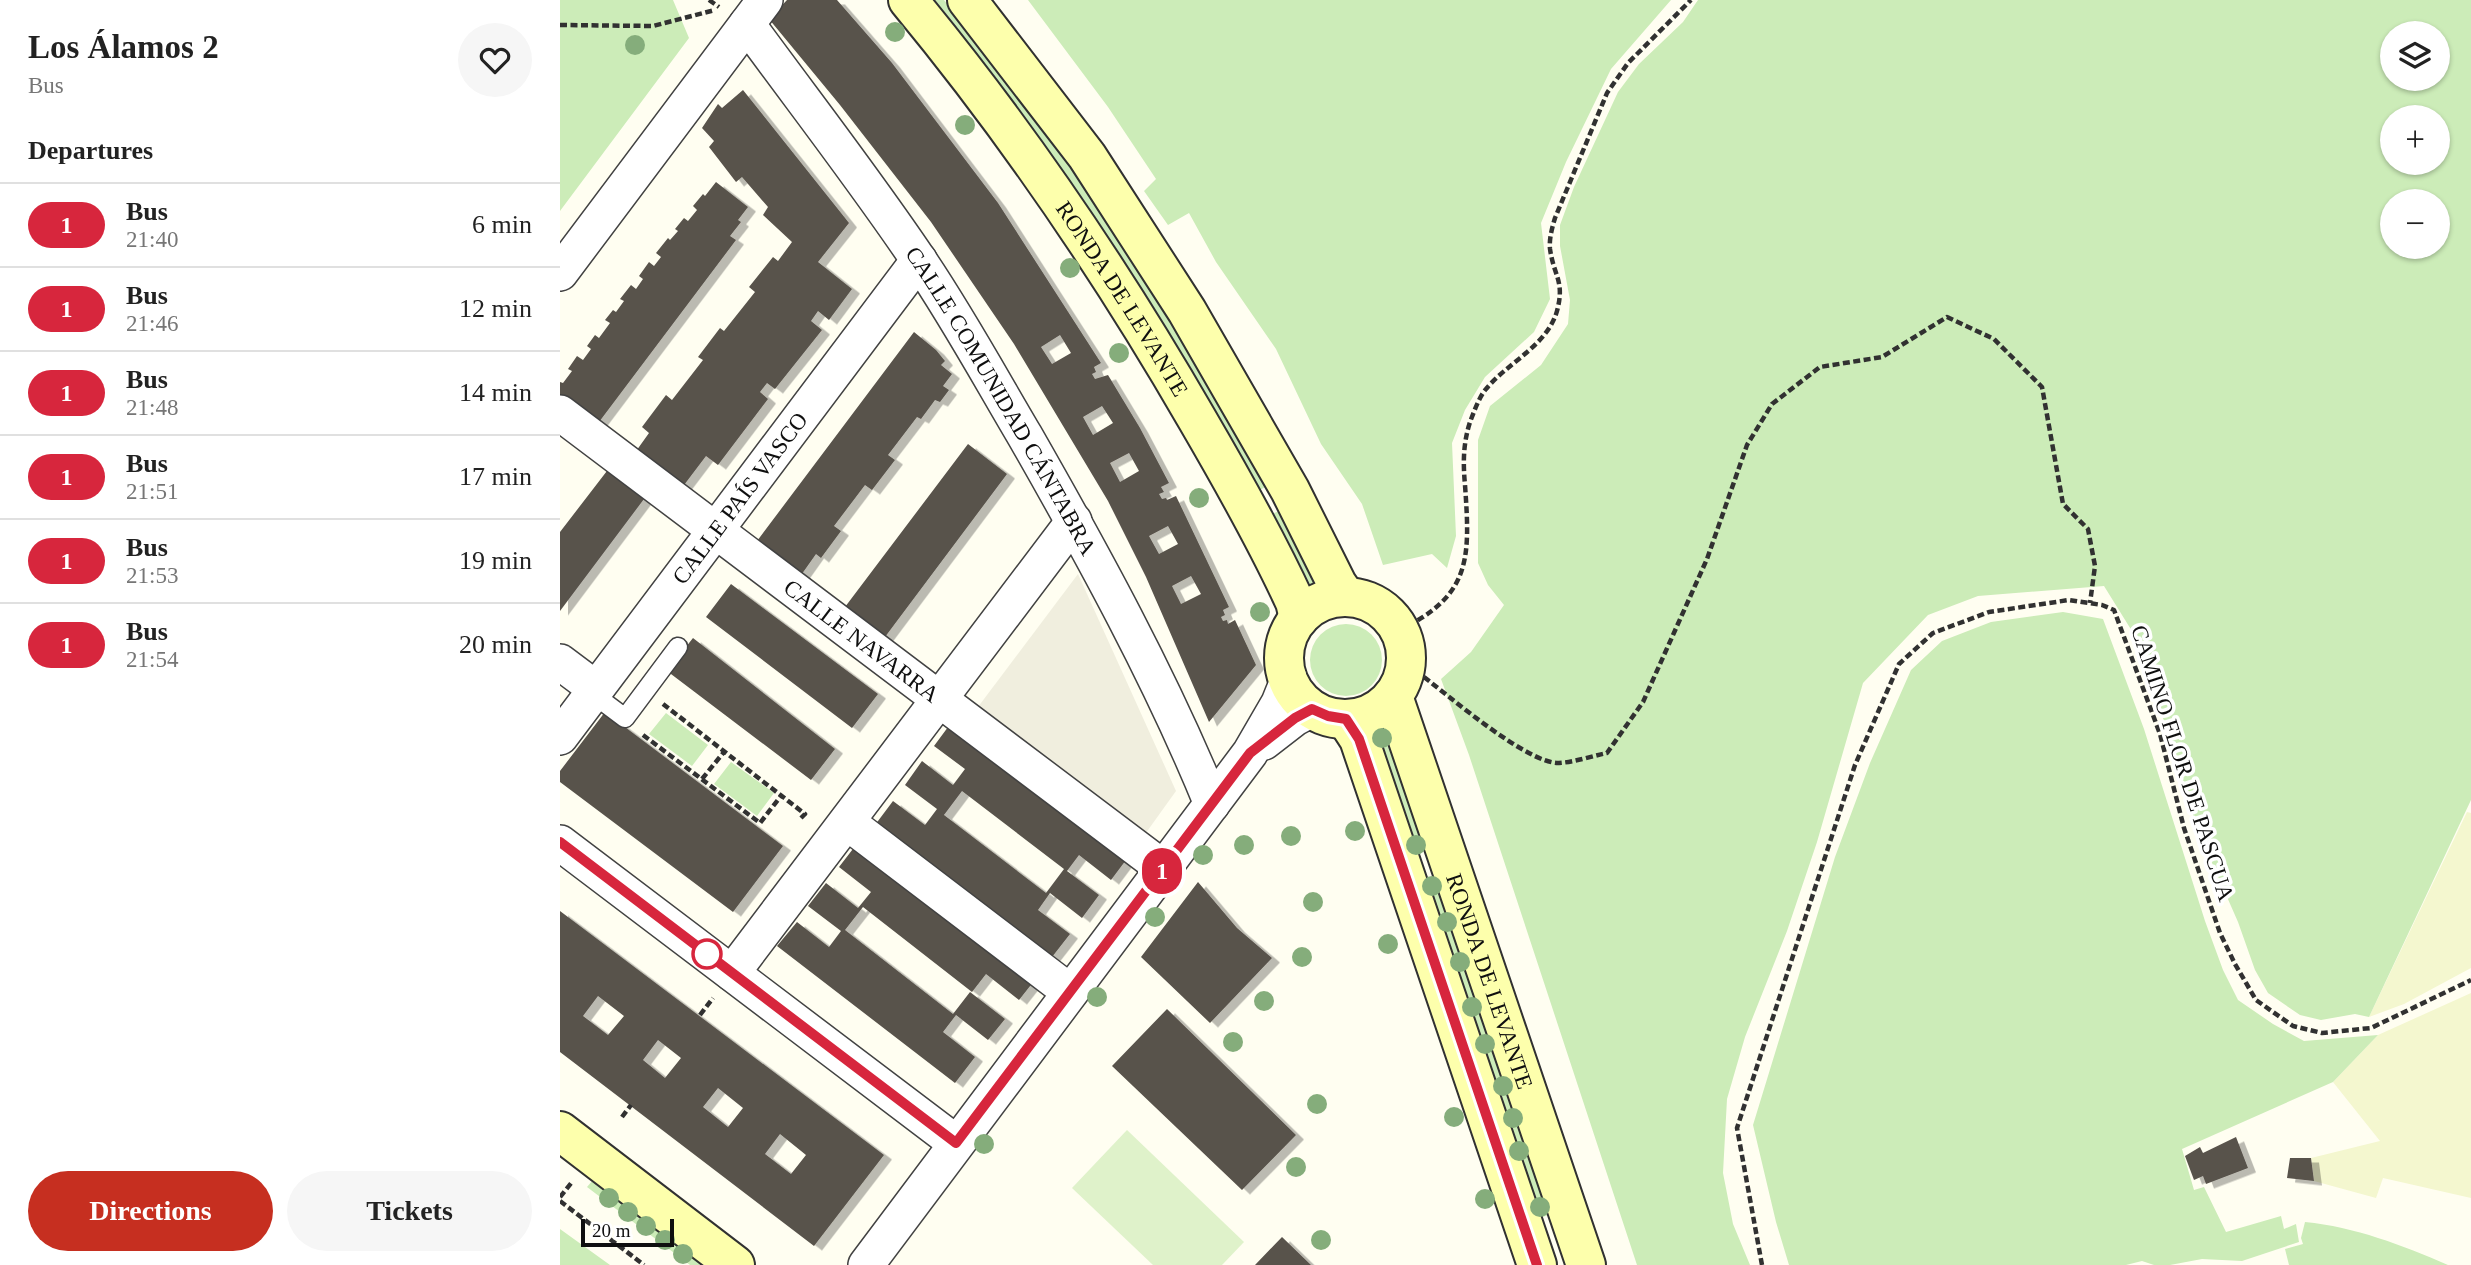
<!DOCTYPE html>
<html lang="en">
<head>
<meta charset="utf-8">
<style>
  body { margin:0; font-family:"Times New Roman",serif; background:#f6f6f6; color:#222; height:100vh; display:flex; flex-direction:column; font-size:26px; white-space:nowrap }
  * { box-sizing:border-box; margin:0 }
  p { font-size:23px; color:#767676 }
  .icon { flex:none; width:38px; height:38px; fill:none; stroke:currentColor; stroke-width:2; stroke-linecap:round; stroke-linejoin:round }
  .map { position:relative; flex:1; overflow:hidden }
  .panel { display:flex; flex-direction:column; background:#fff; width:560px }
  .panel>* { flex:none }
  .badge { padding:0 14px; border-radius:23px; font-size:24px; line-height:46px }
  .controls { position:absolute; left:1820px; top:21px; display:grid; gap:14px }
  .controls a { display:grid; place-items:center; width:70px; height:70px; border-radius:50%; background:#fff; box-shadow:0 2px 5px #0004; font-size:35px }
  .scale { position:absolute; left:21px; bottom:18px; width:93px; box-sizing:border-box; padding-left:7px; border:4px solid #0f0f0f; border-top:0; font-size:19px; line-height:24px; white-space:nowrap; color:#0f0f0f; -webkit-text-stroke:5px #fff; paint-order:stroke }
  .map>.badge { position:absolute; translate:-50% -50%; box-shadow:0 0 0 4px #fff }
  h2 { padding:0 28px; font-size:26px; line-height:63px }
  .round { display:grid; place-items:center; flex:none; width:74px; height:74px; border-radius:37px; background:#f6f6f6 }
  .head { display:flex; align-items:center; justify-content:space-between; height:119px; padding:0 28px }
  h1 { font-size:33px; font-weight:700; line-height:52px }
  .action { display:flex; gap:14px; margin-top:auto; padding:14px 28px }
  .action a { flex:1; height:80px; border-radius:42px; background:#c62f20; color:#fff; font-size:28px; font-weight:700; line-height:80px; text-align:center }
  .action a+a { background:#f6f6f6; color:#222 }
  ul { padding:0; list-style:none }
  li { display:flex; align-items:center; gap:21px; height:84px; padding:0 28px; border-top:2px solid #e0e0e0 }
  li div { flex:1 }
  li b { display:block; font-size:26px }
  li em { font-style:normal }
  li .badge { min-width:77px; font-weight:700; text-align:center }
  main { display:flex; flex:1; min-height:0 }
  .map>svg:first-child { display:block }
  .farmland { fill:#f4f7cf }
  .green { fill:#ccecb8; fill-rule:evenodd }
  .pitch { fill:#dff2ca }
  .plaza { fill:#f0eede }
  .building { fill:#58524b; fill-rule:evenodd; filter:url(#shadow) }
  .lines { fill:none; stroke-linecap:round; stroke-linejoin:round }
  .lane-casing { stroke:#424242; stroke-width:21 }
  .street-casing { stroke:#424242; stroke-width:38 }
  .secondary-casing { stroke:#313131; stroke-width:42 }
  .path { stroke:#313131; stroke-width:4.5; stroke-dasharray:7 3.5; stroke-linecap:butt }
  .lane { stroke:#fff; stroke-width:18 }
  .street { stroke:#fff; stroke-width:35 }
  .secondary { stroke:#fdffac; stroke-width:38 }
  .tree { fill:#85ad7b }
  .line-casing { stroke:#fff; stroke-width:16 }
  .line { stroke:#d7263d; stroke-width:10 }
  .stop-dot { fill:#fff; stroke:#d7263d; stroke-width:3.5 }
  .labels { text-anchor:middle; stroke-width:7; stroke-linejoin:round; paint-order:stroke }
  .street-label { font-size:23px; fill:#0f0f0f; stroke:#fff }
</style>
</head>
<body>
<main>
<section class="panel">
<div class="head"><div><h1>Los Álamos 2</h1><p>Bus</p></div><a class="round"><svg class="icon" aria-label="heart" viewBox="0 0 24 24"><path d="M12 20l-8-8c-3-5 5-10 8-4 3-6 11-1 8 4z"/></svg></a></div>
<h2>Departures</h2>
<ul>
<li><span class="badge" style="background:#d7263d;color:#fff">1</span><div><b>Bus</b><p>21:40</p></div><em>6 min</em></li>
<li><span class="badge" style="background:#d7263d;color:#fff">1</span><div><b>Bus</b><p>21:46</p></div><em>12 min</em></li>
<li><span class="badge" style="background:#d7263d;color:#fff">1</span><div><b>Bus</b><p>21:48</p></div><em>14 min</em></li>
<li><span class="badge" style="background:#d7263d;color:#fff">1</span><div><b>Bus</b><p>21:51</p></div><em>17 min</em></li>
<li><span class="badge" style="background:#d7263d;color:#fff">1</span><div><b>Bus</b><p>21:53</p></div><em>19 min</em></li>
<li><span class="badge" style="background:#d7263d;color:#fff">1</span><div><b>Bus</b><p>21:54</p></div><em>20 min</em></li>
</ul>
<div class="action"><a>Directions</a><a>Tickets</a></div>
</section>
<div class="map">
<svg width="1911" height="1265" viewBox="0 0 1911 1265">
  <defs>
    <filter id="shadow"><feDropShadow dx="8" dy="4.5" stdDeviation="0" flood-color="#0004"/></filter>
  </defs>
  <rect width="100%" height="100%" fill="#fffef1"/>
  <path class="farmland" d="M1907,812L1911,813V968L1844,1004L1809,1017Z
    M1911,993V1198L1823,1178L1816,1198L1754,1181L1751,1158L1820,1141L1773,1082L1818,1035Z"/>
  <path class="green" d="M0,0H113L129,38L0,211Z
    M370,0H384L434,60L553,223L709,485L696,492Z
    M468,0H1111L1051,69L1006,162L981,223L990,299L974,332L925,377L905,410L892,443L896,536L887,568L872,554L823,565L802,504L761,444L716,349L656,262L629,213L608,225L584,191L596,179L548,107Z
    M1138,0H1911V800L1809,1017L1795,1014L1761,1020L1740,1015L1708,993L1695,970L1678,922L1638,831L1580,644L1544,586L1418,596L1368,615L1303,683L1257,842L1227,931L1185,1037L1167,1099L1163,1173L1173,1224L1190,1265H1077L909,755L881,679L911,652L944,605L928,585L918,563V440L930,406L981,365L1008,324L1010,300L1000,246V225L1014,187L1058,92L1079,64L1123,22ZM1832,33H1878V79H1832ZM1832,117H1878V163H1832ZM1832,201H1878V247H1832Z
    M721,510L759,588L746,594L708,516Z
    M1503,612L1543,619L1584,729L1645,921L1663,970L1678,1000L1713,1024L1744,1041L1818,1035L1773,1082L1622,1149L1634,1190L1644,1187L1666,1232L1721,1216L1724,1229L1736,1224L1739,1242L1682,1261L1642,1259L1610,1265H1594L1582,1261L1566,1265H1229L1216,1222L1193,1125L1275,857L1310,763L1351,670L1382,641L1431,622Z
    M750 660a36 36 0 1 1 72 0a36 36 0 1 1-72 0Z
    M106,713L148,745L132,766L89,734Z
    M827,728L867,847L853,851L813,733Z
    M171,762L214,793L197,816L154,784Z
    M878,877L992,1214L976,1219L862,882Z
    M33,1180L144,1265H130L27,1187Z
    M1745,1222C1795,1227 1842,1245 1888,1265H1729L1725,1249L1743,1244L1741,1238Z
    M0,1229L50,1265H0Z"/>
  <path class="pitch" d="M567,1130L684,1242L662,1265H593L512,1188Z"/>
  <path class="plaza" d="M518,574L616,791L583,837L412,715Z"/>
  <path class="building" d="M227,0H277L332,63L438,203L541,363L534,367L536,372L532,374L535,379L548,375L580,428L609,483L601,487L604,492L599,494L602,499L606,498L607,500L616,496L669,607L663,610L665,615L661,617L663,621L667,620L668,624L675,620L696,665L649,722L586,577L548,501L454,344L371,222L280,105L209,19ZM500,335L511,353L492,364L481,347ZM542,406L553,423L533,435L523,417ZM569,453L579,471L560,482L550,463ZM608,526L618,544L599,554L589,536ZM631,576L641,594L621,604L612,586Z
    M183,90L289,223L258,262L292,289L269,320L258,311L251,321L262,330L215,389L207,383L200,392L208,399L158,465L146,456L121,489L74,454L89,433L82,427L106,395L112,400L143,360L138,357L160,328L164,331L195,292L189,287L213,257L218,261L232,242L203,215L208,207L182,177L176,182L149,147L154,141L142,128L158,104L162,108Z
    M156,182L188,207L178,220L181,222L170,236L176,240L36,426L0,399V382L3,383L12,371L8,369L17,356L23,360L31,349L27,346L35,335L39,338L50,323L45,320L53,310L56,312L64,301L60,299L71,285L76,289L83,279L79,276L89,262L94,266L101,257L96,253L108,238L110,240L118,231L115,229L124,218L128,221L137,210L133,206L143,194L145,196Z
    M354,332L376,350L385,361L381,365L392,374L383,386L389,390L380,402L375,400L361,419L357,417L328,455L335,460L312,490L305,485L274,526L281,531L261,558L256,554L239,578L194,545Z
    M408,444L447,474L322,641L282,611Z
    M50,467L87,495L0,611V532Z
    M171,584L318,694L292,728L146,617Z
    M133,638L275,749L251,780L107,671Z
    M45,712L223,846L173,912L0,782V771Z
    M391,723L569,856L551,880L519,855L507,871L539,895L522,918L490,893L478,910L510,934L492,957L315,825L333,801L365,825L377,809L345,785L362,761L393,785L405,769L374,746ZM402,791L504,869L486,893L384,815Z
    M296,845L474,981L459,1000L426,974L412,992L303,907L285,930L393,1014L410,992L445,1019L428,1040L396,1015L383,1032L415,1057L395,1083L217,946L237,922L269,947L281,931L248,906L266,883L298,908L311,892L279,867Z
    M638,882L677,928L712,958L650,1023L581,957Z
    M0,911L324,1155L254,1246L0,1052ZM38,996L64,1016L48,1035L23,1016ZM98,1040L121,1058L105,1078L83,1060ZM158,1088L183,1108L168,1127L143,1107ZM220,1134L246,1155L231,1174L205,1154Z
    M607,1009L736,1135L682,1190L552,1066Z
    M1676,1137L1688,1168L1646,1184L1643,1176L1634,1180L1625,1156L1640,1147L1643,1153Z
    M1730,1158H1751L1754,1181L1727,1178Z
    M722,1237L751,1265H695Z"/>
  <g class="lines">
    <g class="lane-casing">
      <path id="lane" d="M33,694L65,718L118,647"/>
    </g>
    <g class="street-casing">
      <g id="street">
        <path id="s1" d="M187,24C244,102 304,179 358,259C397,316 430,377 465,436C533,555 600,677 652,804"/>
        <path d="M0,273L205,0"/>
        <path id="s2" d="M0,413L603,868"/>
        <path d="M0,662L36,689"/>
        <path id="s3" d="M0,737L359,260"/>
        <path d="M704,742L735,718L752,709"/>
        <path d="M287,822L510,992"/>
        <path d="M0,843L396,1143"/>
        <path d="M172,973L514,521"/>
        <path d="M306,1265L690,753L719,703L729,678"/>
      </g>
    </g>
    <g class="secondary-casing">
      <g id="secondary">
        <path id="s4" d="M348,0C458,133 551,270 637,419C672,479 706,539 735,602L739,618"/>
        <path d="M407,0L527,156L627,311L730,490L777,584L786,597"/>
        <circle cx="785" cy="658" r="61"/>
        <path id="s5" d="M833,696L1026,1265"/>
        <path d="M786,719L799,739L977,1265"/>
        <path d="M0,1131L175,1265"/>
      </g>
    </g>
    <path class="path" d="M149,0L159,7
      M0,25L93,26L155,10
      M839,630C912,596 910,557 905,485C903,463 903,444 910,422C914,412 919,397 926,389C947,363 987,346 997,311C1005,281 994,277 990,249C989,239 992,228 995,218L1047,93L1068,63L1131,0
      M864,677C890,697 968,764 999,763C1015,762 1032,756 1047,753L1083,702L1147,559L1187,445L1212,404L1260,367L1322,357L1387,317L1434,339L1482,387L1503,504L1528,529L1535,566L1530,603
      M103,704L245,814L241,818
      M83,735L200,823L221,796
      M142,779L164,752
      M140,1015L153,998
      M62,1117L71,1105
      M0,1197L12,1182
      M0,1201L84,1265
      M1202,1265L1177,1128L1295,765L1339,664L1373,633L1429,612L1509,600L1542,605L1554,610L1600,734L1624,828L1660,933L1675,964L1696,1000L1733,1026L1762,1033L1811,1028L1911,980"/>
    <use href="#lane" class="lane"/>
    <use href="#street" class="street"/>
    <use href="#secondary" class="secondary"/>
  </g>
  <g class="tree">
    <circle cx="335" cy="32" r="10"/>
    <circle cx="75" cy="45" r="10"/>
    <circle cx="405" cy="125" r="10"/>
    <circle cx="510" cy="268" r="10"/>
    <circle cx="559" cy="353" r="10"/>
    <circle cx="639" cy="498" r="10"/>
    <circle cx="700" cy="612" r="10"/>
    <circle cx="822" cy="738" r="10"/>
    <circle cx="795" cy="831" r="10"/>
    <circle cx="731" cy="836" r="10"/>
    <circle cx="684" cy="845" r="10"/>
    <circle cx="856" cy="845" r="10"/>
    <circle cx="643" cy="855" r="10"/>
    <circle cx="872" cy="886" r="10"/>
    <circle cx="753" cy="902" r="10"/>
    <circle cx="595" cy="917" r="10"/>
    <circle cx="887" cy="922" r="10"/>
    <circle cx="828" cy="944" r="10"/>
    <circle cx="742" cy="957" r="10"/>
    <circle cx="900" cy="962" r="10"/>
    <circle cx="537" cy="997" r="10"/>
    <circle cx="704" cy="1001" r="10"/>
    <circle cx="912" cy="1007" r="10"/>
    <circle cx="673" cy="1042" r="10"/>
    <circle cx="925" cy="1044" r="10"/>
    <circle cx="943" cy="1086" r="10"/>
    <circle cx="757" cy="1104" r="10"/>
    <circle cx="894" cy="1117" r="10"/>
    <circle cx="953" cy="1118" r="10"/>
    <circle cx="424" cy="1144" r="10"/>
    <circle cx="959" cy="1151" r="10"/>
    <circle cx="736" cy="1167" r="10"/>
    <circle cx="49" cy="1198" r="10"/>
    <circle cx="925" cy="1199" r="10"/>
    <circle cx="980" cy="1207" r="10"/>
    <circle cx="68" cy="1212" r="10"/>
    <circle cx="86" cy="1226" r="10"/>
    <circle cx="105" cy="1240" r="10"/>
    <circle cx="761" cy="1240" r="10"/>
    <circle cx="123" cy="1254" r="10"/>
  </g>
  <g class="lines">
    <g class="line-casing">
      <path id="line" d="M0,842L396,1143L690,753L735,718L752,709L768,716L786,719L799,739L977,1265"/>
    </g>
    <use href="#line" class="line"/>
  </g>
  <circle class="stop-dot" cx="147" cy="954" r="14"/>
  <g class="labels">
    <g class="street-label">
      <text dy="8" stroke="none"><textPath href="#s4" startOffset="368">RONDA DE LEVANTE</textPath></text>
      <text dy="8" stroke="none"><textPath href="#s1" startOffset="455">CALLE COMUNIDAD CÁNTABRA</textPath></text>
      <text dy="8" stroke="none"><textPath href="#s3" startOffset="299">CALLE PAÍS VASCO</textPath></text>
      <text dy="8" stroke="none"><textPath href="#s2" startOffset="378">CALLE NAVARRA</textPath></text>
      <text transform="translate(1623 763) rotate(72)" y="8">CAMINO FLOR DE PASCUA</text>
      <text dy="8" stroke="none"><textPath href="#s5" startOffset="301">RONDA DE LEVANTE</textPath></text>
    </g>
  </g>
</svg>
<div class="controls">
<a><svg class="icon" aria-label="layers" viewBox="0 0 24 24"><path d="M12 4l9 5-9 5-9-5zM3 14l9 5 9-5"/></svg></a>
<a>+</a>
<a>−</a>
</div>
<div class="scale">20 m</div>
<b class="badge" style="left:602px;top:871px;background:#d7263d;color:#fff">1</b>
</div>
</main>
</body>
</html>
